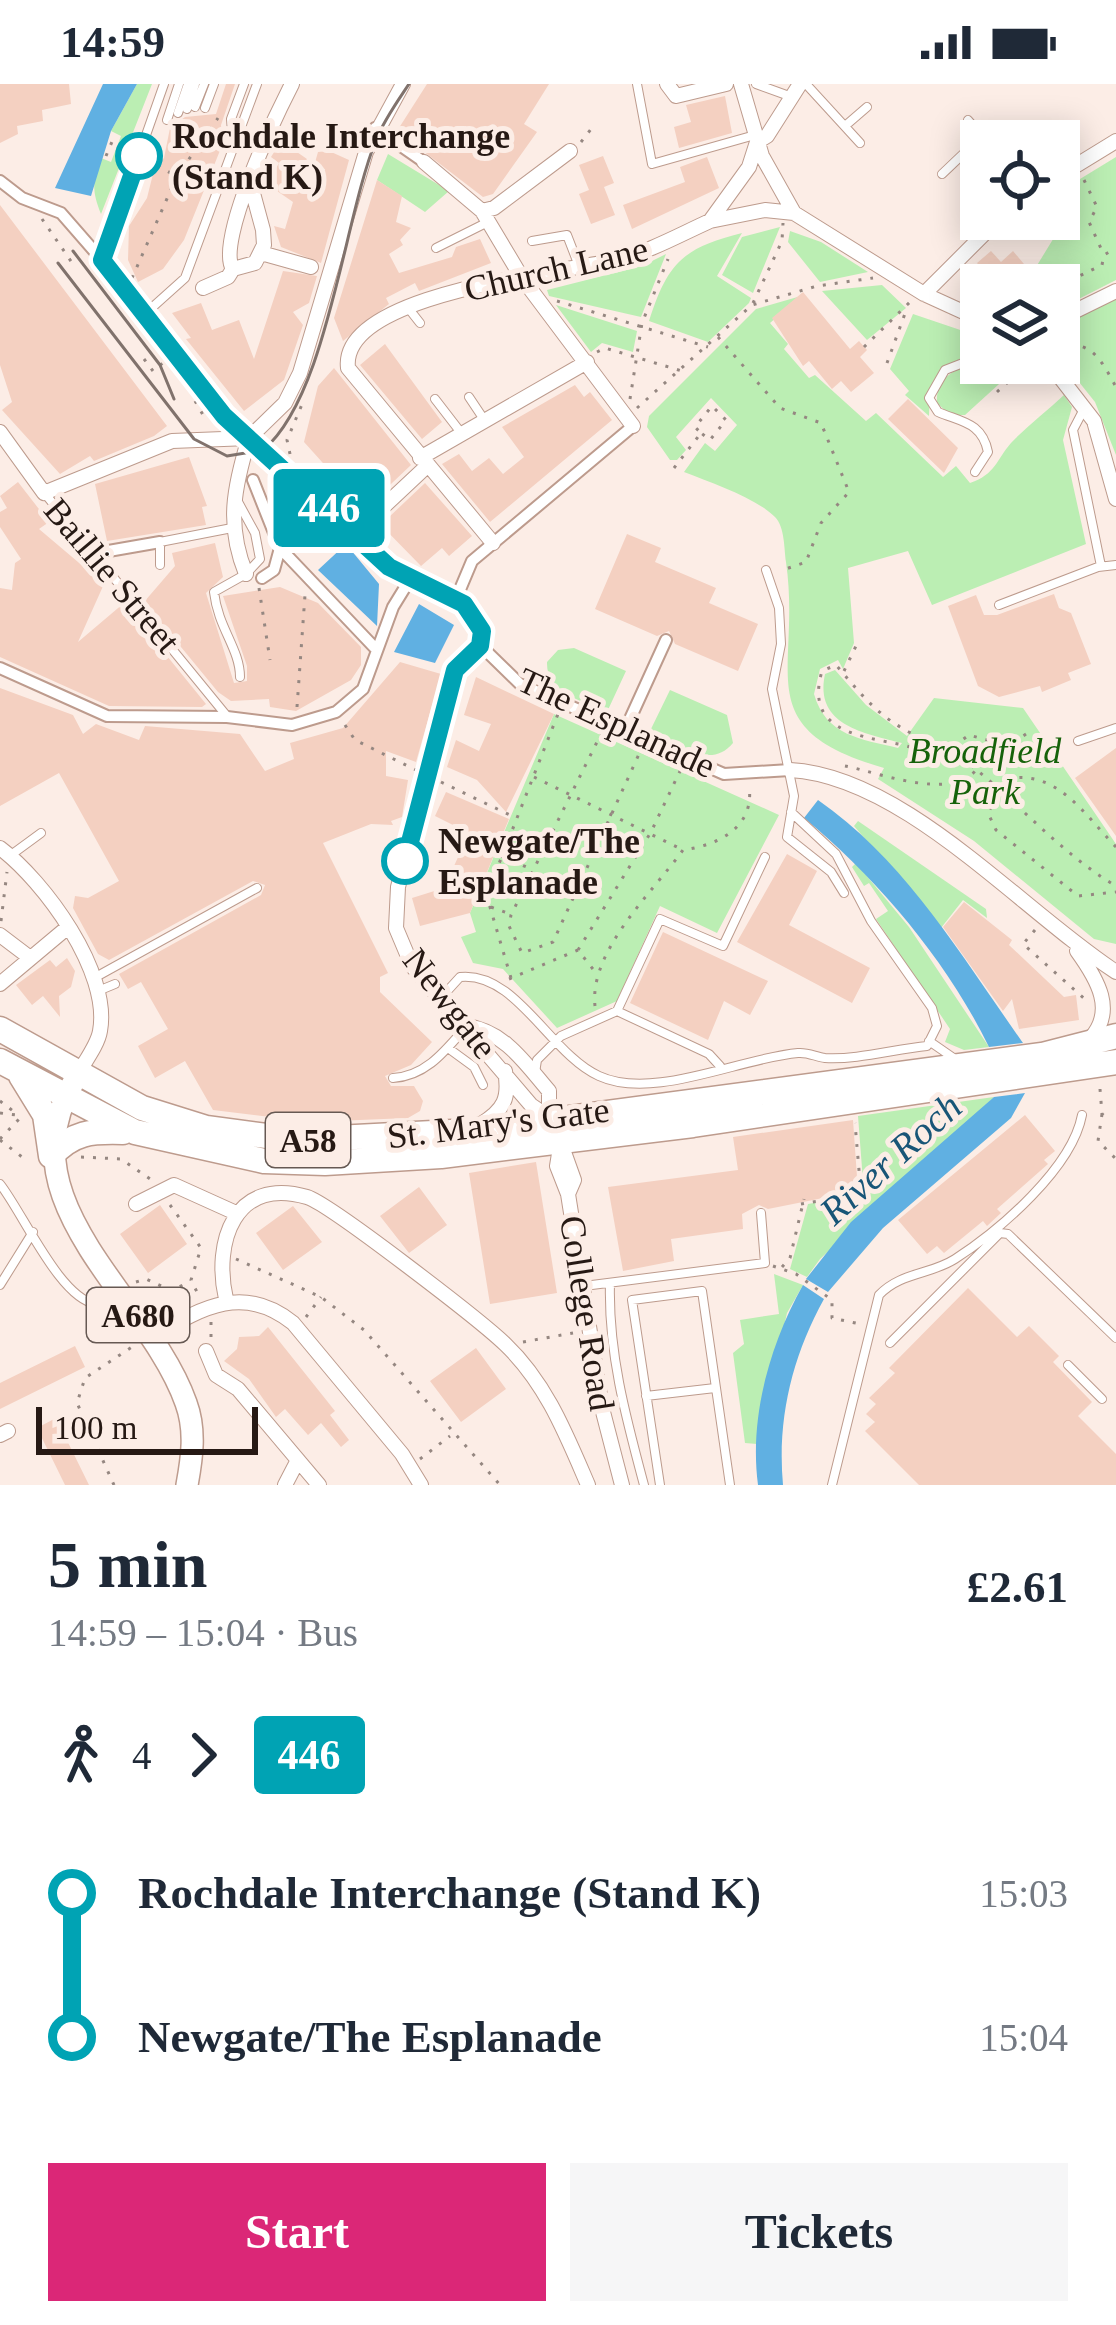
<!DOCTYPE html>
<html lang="en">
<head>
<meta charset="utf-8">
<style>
  body { margin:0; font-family:Georgia,serif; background:#f6f6f7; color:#1f2937; height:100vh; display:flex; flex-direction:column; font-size:45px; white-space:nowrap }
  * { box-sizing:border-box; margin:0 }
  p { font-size:39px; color:#747a83 }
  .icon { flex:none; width:66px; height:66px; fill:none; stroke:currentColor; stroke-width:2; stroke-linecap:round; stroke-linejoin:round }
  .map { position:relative; height:1401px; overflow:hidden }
  .side { display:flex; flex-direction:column; background:#fff; flex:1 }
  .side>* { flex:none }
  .badge { padding:0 24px; border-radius:9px; font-size:42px; line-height:78px }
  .fabs { position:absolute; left:960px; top:36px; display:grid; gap:24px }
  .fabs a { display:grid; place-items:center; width:120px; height:120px; border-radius:0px; background:#fff; box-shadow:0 6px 30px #0003; font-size:60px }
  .scale { position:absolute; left:36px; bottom:30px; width:222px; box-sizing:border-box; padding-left:12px; border:6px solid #261914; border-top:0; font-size:33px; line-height:42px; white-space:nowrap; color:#261914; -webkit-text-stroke:9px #fcede6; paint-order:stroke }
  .map>.badge { position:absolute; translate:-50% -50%; box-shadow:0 0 0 6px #fff }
  .legs { display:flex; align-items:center; gap:18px; height:132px; padding:0 48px; font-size:39px }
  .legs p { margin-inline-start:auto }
  .summary { display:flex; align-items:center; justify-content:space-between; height:204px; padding:0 48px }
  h1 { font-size:66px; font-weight:700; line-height:90px }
  .cta { display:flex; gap:24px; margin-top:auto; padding:24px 48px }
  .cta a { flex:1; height:138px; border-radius:0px; background:#db2777; color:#fff; font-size:48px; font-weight:700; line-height:138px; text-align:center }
  .cta a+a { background:#f6f6f7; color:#1f2937 }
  ul { padding:0 48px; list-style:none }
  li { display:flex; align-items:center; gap:42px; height:144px; font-size:45px }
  li i { display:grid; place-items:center; width:18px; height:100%; margin:0 15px; background:currentColor }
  li i::after { content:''; width:30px; height:30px; margin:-15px; border:9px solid; border-radius:50%; background:#fff }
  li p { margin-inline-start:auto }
  li:first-child i { background:linear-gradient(#0000 50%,currentColor 0) }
  li:last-child i { background:linear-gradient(currentColor 50%,#0000 0) }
  .status { display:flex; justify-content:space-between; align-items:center; height:84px; padding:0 60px; background:#fff; direction:ltr }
  .status svg { height:33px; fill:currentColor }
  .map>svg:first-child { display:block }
  .green { fill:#bbeeb3 }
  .water { fill:#60b0e2 }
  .building { fill:#f4d0c1 }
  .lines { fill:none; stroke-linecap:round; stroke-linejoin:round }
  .service-casing { stroke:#bd9b8d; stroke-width:10 }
  .pedestrian-casing { stroke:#bd9b8d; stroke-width:14 }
  .minor-casing { stroke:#bd9b8d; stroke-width:16 }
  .primary-casing { stroke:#bd9b8d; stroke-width:24 }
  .trunk-casing { stroke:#bd9b8d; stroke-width:27 }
  .path { stroke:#958781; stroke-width:3; stroke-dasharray:3 9; stroke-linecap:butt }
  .service { stroke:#fff; stroke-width:8 }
  .pedestrian { stroke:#fff; stroke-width:10 }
  .minor { stroke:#fff; stroke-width:14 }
  .primary { stroke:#fff; stroke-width:21 }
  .trunk { stroke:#fff; stroke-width:24 }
  .tram { stroke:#80726c; stroke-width:3 }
  .line-1-casing { stroke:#fff; stroke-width:27 }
  .line-1 { stroke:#00a3b4; stroke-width:18 }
  .stop-1-dot { fill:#fff; stroke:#00a3b4; stroke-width:6 }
  .labels { text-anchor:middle; stroke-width:10; stroke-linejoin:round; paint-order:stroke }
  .shield { fill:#fcede6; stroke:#665953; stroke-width:3 }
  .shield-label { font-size:33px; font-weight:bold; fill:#261914 }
  .stop-label { font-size:36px; font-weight:bold; fill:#261914; stroke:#fcede6; text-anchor:start }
  .street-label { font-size:36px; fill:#261914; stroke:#fcede6 }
  .park-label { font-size:36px; font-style:italic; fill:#16620a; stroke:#fcede6 }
  .water-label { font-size:39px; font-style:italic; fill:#185577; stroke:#fcede6 }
</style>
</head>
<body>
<div class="status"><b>14:59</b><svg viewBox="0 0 49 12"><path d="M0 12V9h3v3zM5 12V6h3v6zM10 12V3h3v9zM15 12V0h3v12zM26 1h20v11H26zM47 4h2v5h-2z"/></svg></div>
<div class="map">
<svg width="1116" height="1401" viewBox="0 0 1116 1401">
  <rect width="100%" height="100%" fill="#fcede6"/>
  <path class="green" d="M137,0H152L101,130C92,107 92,98 101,74L111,78L121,52L111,47Z
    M388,70L449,107L425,128L377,96Z
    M1116,73V196L1059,225V201H1025L1077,116L1080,95Z
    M780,143L753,209L722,191L742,153Z
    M790,147L821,158L868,188L820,198L788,158Z
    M742,149L717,192L751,214L749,219L708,258L649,237C668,178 683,164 742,149Z
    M666,170L641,233L549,212L547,206L642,182Z
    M882,201L906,224L867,256L822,207Z
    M801,212L770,239L788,260L784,265L809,294L815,291L866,337L876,329L943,393L956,382L970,399C996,390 996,376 1011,359C1027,342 1047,327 1064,311L1072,323L1063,356L1086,460L932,521L908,467L848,484L854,559L843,585L838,576L820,585L814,610C826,652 861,655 898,664L902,659C863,649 814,641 825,590L835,586L866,621L907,652L934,614L1023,624L1116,760V860L1094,855L974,757L878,695L884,684C746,644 802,589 786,478C784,465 785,443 775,433C756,414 712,399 684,388L705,359L715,367L737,341L711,314L676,353L686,366L677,376H670L647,343L649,332L756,225Z
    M1116,213V371L1095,318L1059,273V240Z
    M556,221L637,247L633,268L602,259L591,268Z
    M913,230L981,253V271L960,276L930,303L929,332L905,311L909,307L890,285Z
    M1022,279L965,331H950L937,319C935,275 991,279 1022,279Z
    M574,564L626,587L607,628C582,616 546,610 547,578L558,566Z
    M670,606L727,631L733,659C710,687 677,659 650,647Z
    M554,630L779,731L717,849L660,822L617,917L557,944L503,885L473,879L461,853L476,848L470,829Z
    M858,737L986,825L987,834L963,816L941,844L854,742Z
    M856,779L909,843L989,963L964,966L945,958L950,945L876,835L888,827L869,799L864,802L852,783Z
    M994,1013L820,1175L807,1193L790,1185L808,1120L864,1110L858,1032Z
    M774,1190L803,1201L787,1229L757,1360L745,1359L733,1269L744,1260L740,1236L779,1230Z"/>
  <path class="water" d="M103,0H137L111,47L91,112L55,104Z
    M346,460L379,500L377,542L318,486Z
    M419,520L454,541L435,579L394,568Z
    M818,716C906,777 962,873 1023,959L989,963C947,877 878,795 804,734Z
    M1025,1009L1011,1034L883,1144L828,1208L806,1195L851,1138L994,1013Z
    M803,1201L824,1215C792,1273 777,1335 783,1401H758C749,1333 770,1260 803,1201Z"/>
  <path class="building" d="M0,0H69L71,20L42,26L43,37L17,42L18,50L0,59Z
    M226,0H235L221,41L223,59L184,156L163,185L138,198L128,176L129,142L147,114L155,82L164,74L170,44L185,33L216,30Z
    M427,0H549L524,40L537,48L493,110L483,113L397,47Z
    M725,12L732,49L679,64L674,43L691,38L686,21Z
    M281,57L307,75L289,99L319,108L325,85L314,82L318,68L329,67L349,76L321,179L281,163L274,142L285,145L293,118L261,96L264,90L271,93L279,79L271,73Z
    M603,72L614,99L604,103L615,131L591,140L579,110L589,106L579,81Z
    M707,73L719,104L632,145L623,121L685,98L680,83Z
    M377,96L402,112L396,138L411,144L400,156L403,161L389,170L399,189L452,173L456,163L480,155L491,179L419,207L415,199L386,214L389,220L343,257L334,234Z
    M0,121L167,342L154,352L94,377L90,372L60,390L2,326L12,318L0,281Z
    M991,167L1001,178L1013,167L1029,186L1011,201H974L986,190L977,179Z
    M283,187L317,192L309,219L293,228L303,241L284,296L244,327L186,255L191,254L172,229L201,219L212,246L239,236L254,275Z
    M803,208L850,265L859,257L867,266L860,273L874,289L851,308L841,297L832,305L809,277L803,282L772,234Z
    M385,260L442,338L422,355L360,281Z
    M334,284L411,381L372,418L368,429L304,358L318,302Z
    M575,301L584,313L590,308L612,336L490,438L442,380L459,370L472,387L489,374L503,390L524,373L502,343Z
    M908,315L958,364L944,389L888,335Z
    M189,373L207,422L202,423L206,441L107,457L95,400Z
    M18,398L49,438L39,445L104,500L78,558L124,519L206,620L202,623L109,622L0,573V504L12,506L15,479L21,475L0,443V428L7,424L0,412Z
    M425,399L472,452L449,472L442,464L421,482L377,437L388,434Z
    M627,450L661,464L655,478L716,504L709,519L758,540L738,587L675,560L669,547L657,552L595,525Z
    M215,459L223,493L206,509L234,599L247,597V582L223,512L280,503L318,519L361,563V581L351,596L296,627L270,623L269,615L231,617L218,608L144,518L175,482L172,469Z
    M1054,510L1059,524L1071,529L1091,580L1068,589L1071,596L1042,608L1040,602L999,613L978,602L948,522L976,511L984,531H997Z
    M400,578L441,590L416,678L386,667V692L408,696L402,733L391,737L393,741L371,740L323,759L388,889L380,893V908L432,958L411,981L385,992L391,1002H414L423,1017L420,1027L408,1034L311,1038L213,1026L185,977L155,994L138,962L168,945L141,898L128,905L119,890L261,811L265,801L253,797L109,876L98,870L73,824L75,812L88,814L119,797L59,689L0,722V604L73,631L83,650L96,640L139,656L145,642L240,650L265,687L294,675L290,659L343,644Z
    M476,593L554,630L506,728L477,696L447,683L456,656L479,667L491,640L464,631Z
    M1116,664V752L1075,694Z
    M446,708L509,735L470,829L420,842L412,814L444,804L469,749L435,732Z
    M787,770L817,787L789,841L870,884L852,919L737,858Z
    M964,818L1012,856L1009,861L1064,913L1076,911L1079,936L1019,945L1012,915L1003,927L943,843Z
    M663,848L768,897L750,931L724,917L708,956L630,919Z
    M67,874L75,887L71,903L59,912L60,933L43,912L32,921L16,901L50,876L56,883Z
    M1025,1031L1055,1067L1044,1076L1048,1080L997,1125L1001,1129L987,1142L983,1137L944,1169L937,1162L927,1170L898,1136Z
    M853,1036L858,1107L768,1125L759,1121L742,1130L743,1145L671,1155L674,1177L623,1187L608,1103L738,1086L733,1053Z
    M536,1078L557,1209L490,1220L469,1089Z
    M419,1103L447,1141L409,1169L380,1132Z
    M160,1121L187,1160L148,1189L120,1150Z
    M293,1122L322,1158L283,1186L256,1149Z
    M968,1204L1017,1253L1029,1242L1059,1272L1053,1278L1092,1318L1078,1332L1116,1370V1401H919L865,1347L875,1338L866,1330L876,1320L869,1314L895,1289L889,1284Z
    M268,1243L335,1327L330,1331L349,1356L341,1363L321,1339L308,1351L285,1325L276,1333L249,1295L224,1277L237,1265L239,1253L259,1252Z
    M75,1262L85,1283L0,1325V1299Z
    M476,1264L506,1305L461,1338L430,1297Z
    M56,1334L89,1401H65L37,1344Z"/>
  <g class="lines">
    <g class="service-casing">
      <path id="service" d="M164,0L102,176L210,316L249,354
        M637,0L652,80L755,51
        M756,0L792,13
        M806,0L860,59
        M195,23L204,0
        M205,24L214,0
        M187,25L195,0
        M178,29L188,0
        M167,36L179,0
        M968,36L986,57
        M845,42L867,23
        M233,62L231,35L244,0
        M942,90L982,52
        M1035,135L1040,142
        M532,157L567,151L579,182
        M436,164L486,139
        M409,225L420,239
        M146,229L185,194L257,0
        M469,313L485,337
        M435,315L462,350
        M1085,323L1073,346L1101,482
        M975,388L988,368C982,338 961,338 938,328L929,314L945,286L981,272
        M46,411L226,631
        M237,416L255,449L260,475L246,490L214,508C218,544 240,565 240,593
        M160,481V458L232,444
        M766,486L779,524L781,560L772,605L794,712L787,753L831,788L844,809
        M999,521L1098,483L1116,481
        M1078,657L1116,644
        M11,771L41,749
        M94,894L257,804
        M98,907L115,900
        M439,916L460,893C516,887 550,970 599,992C653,1017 740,974 798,969C808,968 816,973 825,974C857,976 895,965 927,962L937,942L932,924L871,837L836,770L791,728
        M617,927L660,835L723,862L765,773
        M929,957L955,975
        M448,964L474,983L483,1001
        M535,989L537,976L561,952L617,927L709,970L720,982
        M393,994C426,992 445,967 466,943
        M0,1100C23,1129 60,1215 96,1220L119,1209
        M610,1199C608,1268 626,1334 644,1401
        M0,1201L33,1148
        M584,1202L765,1179L761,1129
        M890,1259L1000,1149L1008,1150L1116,1254
        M1068,1281L1102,1315
        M646,1312L715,1304
        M660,1401L632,1216L702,1207L730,1401
        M832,1401L879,1211C901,1188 930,1191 955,1175C1000,1146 1072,1084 1082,1031"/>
    </g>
    <g class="pedestrian-casing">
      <path id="pedestrian" d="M375,44L424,78
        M0,97L22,114L61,129L102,176
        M253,396L280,464L274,486L262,494
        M326,435L280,464L374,563
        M97,469L160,458
        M456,515L472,477L633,342
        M480,561L520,600L724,690L790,686
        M0,584L107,632L227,633L292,641L336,628L363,605L393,523L409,497
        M625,646L666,556"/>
    </g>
    <g class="minor-casing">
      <path id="minor" d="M667,0L676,12L726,0
        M741,0L762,72L794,129
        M757,58L749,83L710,137L765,126L794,129L924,210L981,236
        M757,58L767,52L800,0
        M424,78L482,127L522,194L633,342
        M1059,92L1116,57
        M250,98L263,146L264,161L255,179L233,185C215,159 276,31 292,0
        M482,127L494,124L570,67
        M261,169L311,183
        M203,204L228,193L233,185
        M924,210L999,135
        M1059,235L1116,207
        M1049,279L1094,337L1116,415
        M0,348L44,409L172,357L249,354
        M249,354L389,483L464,520L482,547L480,561L455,586L398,803L396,844L412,882L531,1021L550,1034
        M249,354L285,319L300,289L366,68L403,0
        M420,374L587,278
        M380,426L427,382
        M493,459L348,284C339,208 568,188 616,176C649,168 679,151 710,137
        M246,490C226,441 234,403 249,354
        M790,686C904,692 1022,827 1116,888
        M0,764C44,797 111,888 100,947C98,960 86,976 79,988
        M0,851L29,873
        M1077,867C1098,896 1116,927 1090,955
        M0,900L68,843
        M467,942C505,948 525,979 549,1007V1033
        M481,1040C504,1026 510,1014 505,987
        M559,1054L574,1096L568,1110
        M561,1057L557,1082L568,1110L602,1324L622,1401
        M136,1120L174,1101L236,1129
        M226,1215C213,1159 234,1092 307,1113C330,1120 481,1237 505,1260C546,1299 566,1350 588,1401
        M153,1252C202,1224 243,1199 293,1239L402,1370L421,1401
        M206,1267L216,1291L238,1305L319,1401
        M0,1351L8,1347
        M285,1401L298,1376"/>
    </g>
    <g class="primary-casing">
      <path id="primary" d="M73,999C3,1120 149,1213 186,1319C196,1346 192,1374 187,1401"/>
    </g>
    <g class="trunk-casing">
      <path id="trunk" d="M0,945L142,1024L206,1044L297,1056L472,1047L1042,971L1116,952
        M0,977L135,1048L264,1077L325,1079L441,1072L693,1041L1116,978
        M21,992L45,1031L51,1072
        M51,1072C73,1048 91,1047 123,1048"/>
    </g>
    <path class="path" d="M581,58L595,40
      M106,72L114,53
      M147,76L207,109
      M1084,96L1097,123L1089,138L1104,171
      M42,135L75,183
      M132,194L177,92L218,34
      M1059,202L1102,181L1104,171L1116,164
      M557,217L708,263
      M753,219L782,157L783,139
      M718,253L780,324L821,339L849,408L821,439L806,478L780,487
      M1059,261C1093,257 1101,276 1116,303
      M864,263L910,218
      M597,268L605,264L682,287
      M144,275L153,287L164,278
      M887,279L907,224
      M997,308L1029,279
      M630,315L642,239L668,175
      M195,317L206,336
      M637,324L752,221L817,202L873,194
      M290,370L287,356L303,318
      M674,384L701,349L695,343L712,322L726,336L710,356L701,349
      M259,504L270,576
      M844,587L856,562
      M297,623L305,511
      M345,641L355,656L416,686
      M602,648L511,831L509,842L522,869L553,858L640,668
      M984,679L1029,648
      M845,682C890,691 981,730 987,656L969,651C962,656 954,663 945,666C928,671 914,663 898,660C854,651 805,645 822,587L836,581C856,604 874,628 902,644C917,654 937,657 952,667C1010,708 1055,766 1116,802
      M534,693L681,765
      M441,698L514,733
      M1116,763C1083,729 1057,685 1006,695L988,729L996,746L1078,812L1116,808
      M501,772L531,785
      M491,823L510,830
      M1,837L7,788
      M1035,846L1023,860L1087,917
      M578,866L651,748L681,685
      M511,894L490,823L491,800L558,630
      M509,895L578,866L596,889
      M595,922C589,867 652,809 683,766C719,761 755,743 749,702
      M1100,1005L1102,1030L1110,1036
      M0,1017L17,1030
      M0,1029L16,1031
      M1102,1030L1098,1057L1116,1075
      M0,1055L22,1032
      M0,1056L26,1076
      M81,1073L121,1075L153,1097
      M801,1120L861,1110L855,1039
      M170,1121L201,1164L191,1196L199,1212
      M236,1175L321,1213L364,1246L500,1401
      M773,1182L796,1190L832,1216V1234L860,1240
      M782,1183L790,1174L804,1115
      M136,1198L146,1195L172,1207L190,1197
      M306,1233L321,1213
      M211,1238V1256
      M523,1258L573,1249
      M420,1375L450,1352
      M114,1401L77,1319L85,1294L135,1261"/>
    <use href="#service" class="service"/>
    <use href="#pedestrian" class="pedestrian"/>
    <use href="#minor" class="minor"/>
    <use href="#primary" class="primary"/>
    <use href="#trunk" class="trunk"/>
    <path class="tram" d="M73,167L160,281L174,315
      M58,179L194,355L227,372L263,366C327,313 344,135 376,56C384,36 397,18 409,0"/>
  </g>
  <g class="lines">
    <g class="line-1-casing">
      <path id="line-1" d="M139,72L102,176L224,332L389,483L464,520L482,547L480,562L455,586L405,777"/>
    </g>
    <use href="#line-1" class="line-1"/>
  </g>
  <g class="stop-1-dot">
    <circle cx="139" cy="72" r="21"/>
    <circle cx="405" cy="777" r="21"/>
  </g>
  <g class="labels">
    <g class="shield">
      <rect x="266" y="1029" width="84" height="54" rx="9"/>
      <rect x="87" y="1204" width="102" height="54" rx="9"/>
    </g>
    <g class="shield-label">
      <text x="308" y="1068">A58</text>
      <text x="138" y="1243">A680</text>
    </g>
    <g class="stop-label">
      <text x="172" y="64">Rochdale Interchange<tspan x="172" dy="41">(Stand K)</tspan></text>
      <text x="438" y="769">Newgate/The<tspan x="438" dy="41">Esplanade</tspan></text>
    </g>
    <g class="street-label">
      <text transform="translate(556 184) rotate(-13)" y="13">Church Lane</text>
      <text transform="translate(113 491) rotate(50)" y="13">Baillie Street</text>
      <text transform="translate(617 638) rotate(25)" y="13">The Esplanade</text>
      <text transform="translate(451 919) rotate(52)" y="13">Newgate</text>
      <text transform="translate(498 1038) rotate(-7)" y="13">St. Mary's Gate</text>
      <text transform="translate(588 1229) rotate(81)" y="13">College Road</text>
    </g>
    <g class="park-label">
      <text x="985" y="679">Broadfield<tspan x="985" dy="41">Park</tspan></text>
    </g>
    <g class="water-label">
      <text transform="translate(890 1074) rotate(-42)" y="14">River Roch</text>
    </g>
  </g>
</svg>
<div class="fabs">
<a><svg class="icon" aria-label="locate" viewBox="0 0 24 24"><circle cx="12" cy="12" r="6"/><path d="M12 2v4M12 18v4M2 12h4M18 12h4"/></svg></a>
<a><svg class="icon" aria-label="layers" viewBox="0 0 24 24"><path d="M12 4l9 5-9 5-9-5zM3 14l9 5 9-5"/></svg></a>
</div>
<div class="scale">100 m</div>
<b class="badge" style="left:329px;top:424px;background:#00a3b4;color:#fff">446</b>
</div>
<section class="side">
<div class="summary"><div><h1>5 min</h1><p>14:59 – 15:04 · Bus</p></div><b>£2.61</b></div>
<div class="legs"><svg class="icon" aria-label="walk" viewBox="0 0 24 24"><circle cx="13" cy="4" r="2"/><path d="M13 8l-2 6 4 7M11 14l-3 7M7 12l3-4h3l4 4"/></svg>4<svg class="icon" aria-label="forward" viewBox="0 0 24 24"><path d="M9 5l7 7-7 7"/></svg><b class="badge" style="background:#00a3b4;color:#fff">446</b></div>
<ul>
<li><i style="color:#00a3b4"></i><b>Rochdale Interchange (Stand K)</b><p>15:03</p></li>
<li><i style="color:#00a3b4"></i><b>Newgate/The Esplanade</b><p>15:04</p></li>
</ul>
<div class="cta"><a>Start</a><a>Tickets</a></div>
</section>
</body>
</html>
